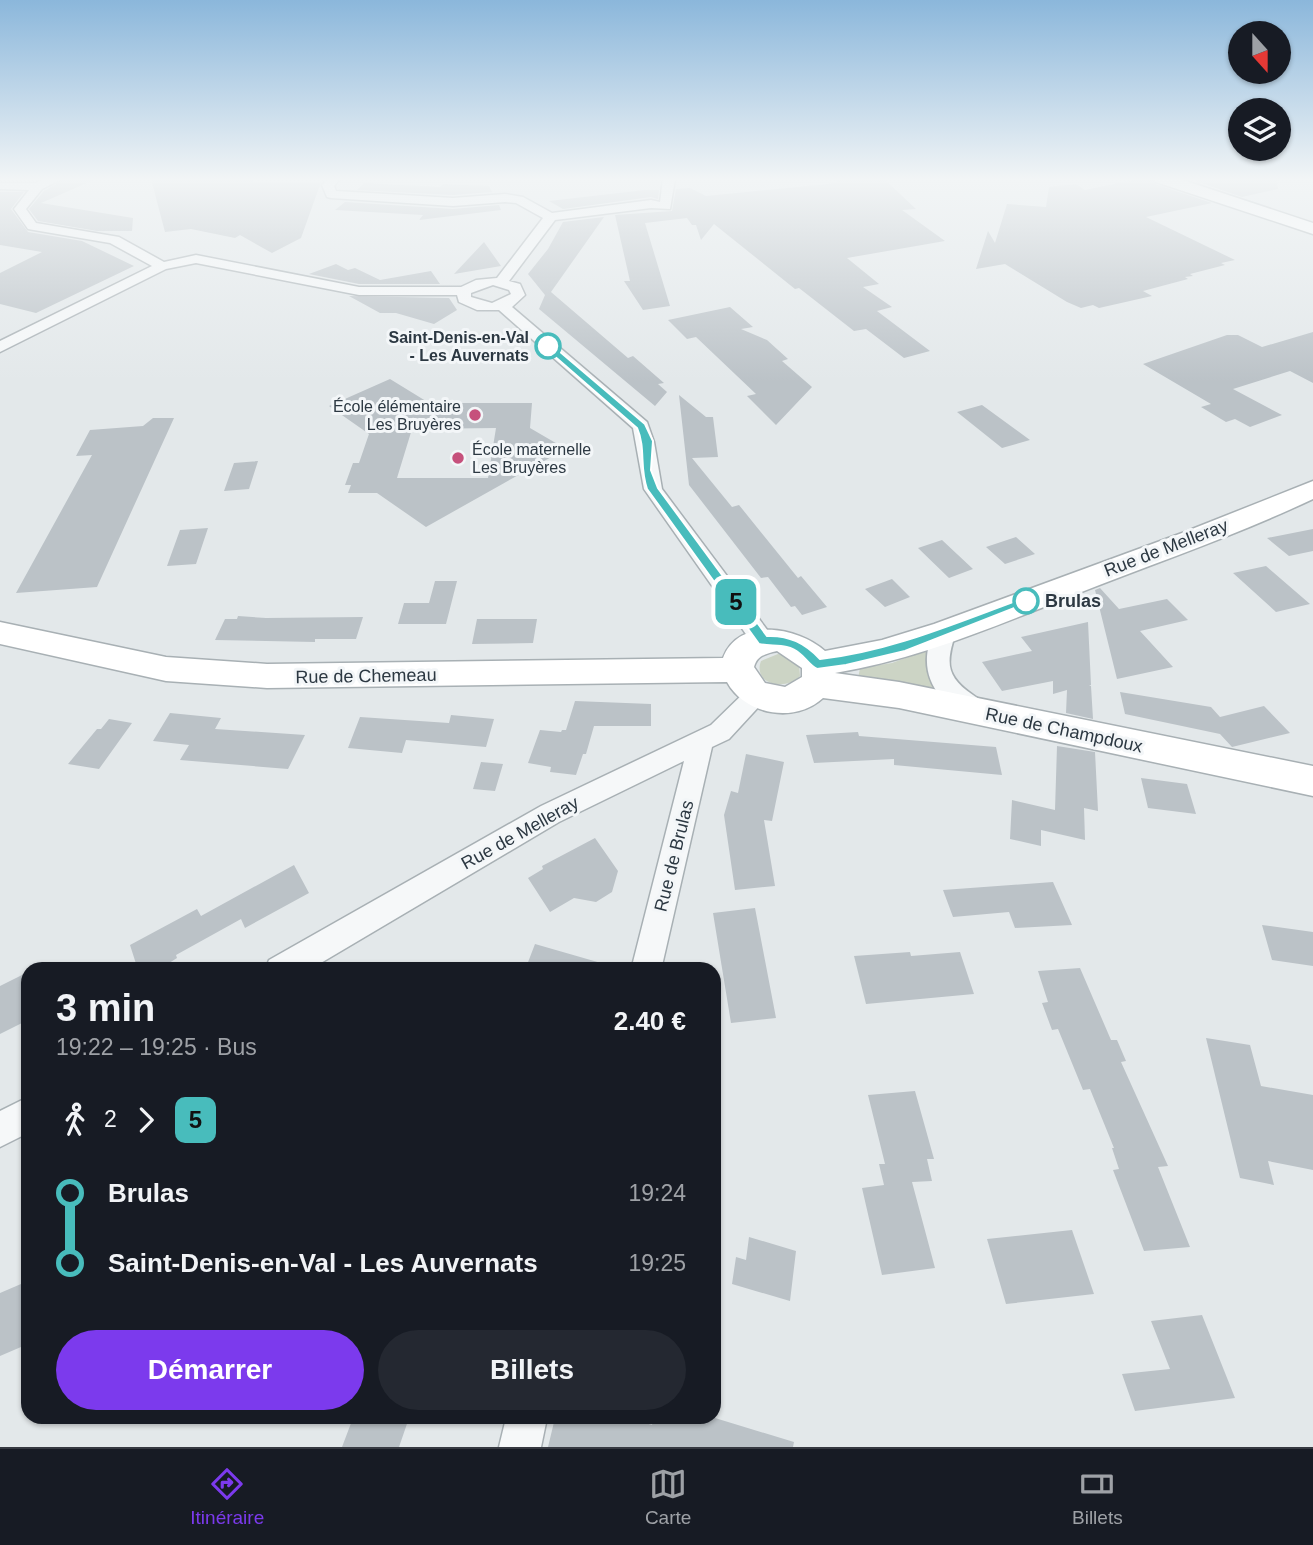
<!DOCTYPE html>
<html lang="fr">
<head>
<meta charset="utf-8">
<style>
  body { margin:0; font-family:Arial,sans-serif; background:#242831; color:#f1f3f6; height:100vh; display:flex; flex-direction:column; font-size:26px; white-space:nowrap }
  * { box-sizing:border-box; margin:0 }
  p { font-size:23px; color:#9ea1a6 }
  .icon { flex:none; width:38px; height:38px; fill:none; stroke:currentColor; stroke-width:2; stroke-linecap:round; stroke-linejoin:round }
  .map { position:relative; flex:1; overflow:hidden }
  .details { position:absolute; left:21px; top:962px; width:700px; height:462px; display:flex; flex-direction:column; background:#171b24; border-radius:21px; box-shadow:0 2px 5px #0004 }
  .details>* { flex:none }
  .badge { padding:0 14px; border-radius:10px; font-size:24px; line-height:46px }
  .needle { width:46px; rotate:159deg }
  .fabs { position:absolute; left:1228px; top:21px; display:grid; gap:14px }
  .fabs a { display:grid; place-items:center; width:63px; height:63px; border-radius:50%; background:#171b24; box-shadow:0 2px 5px #0004; font-size:35px }
  .map>.badge { position:absolute; translate:-50% -50%; box-shadow:0 0 0 4px #fff }
  .legs { display:flex; align-items:center; gap:10px; height:77px; padding:0 35px; font-size:23px }
  .legs p { margin-inline-start:auto }
  .overview { display:flex; align-items:center; justify-content:space-between; height:119px; padding:0 35px }
  h1 { font-size:38px; font-weight:600; line-height:52px }
  .button { display:flex; gap:14px; margin-top:auto; padding:14px 35px }
  .button a { flex:1; height:80px; border-radius:42px; background:#7c3aed; color:#fff; font-size:28px; font-weight:600; line-height:80px; text-align:center }
  .button a+a { background:#242831; color:#f1f3f6 }
  ul { padding:0 35px; list-style:none }
  li { display:flex; align-items:center; gap:24px; height:70px; font-size:26px }
  li i { display:grid; place-items:center; width:10px; height:100%; margin:0 9px; background:currentColor }
  li i::after { content:''; width:18px; height:18px; margin:-9px; border:5px solid; border-radius:50%; background:#171b24 }
  li p { margin-inline-start:auto }
  li:first-child i { background:linear-gradient(#0000 50%,currentColor 0) }
  li:last-child i { background:linear-gradient(currentColor 50%,#0000 0) }
  .tabs { display:flex; justify-content:space-around; align-items:center; height:98px; border-top:2px solid #363941; background:#171b24; font-size:19px; color:#9ea1a6 }
  .tabs a { display:grid; justify-items:center; gap:4px }
  .tabs .current { color:#7c3aed }
  .map>svg:first-child { display:block }
  .green { fill:#ccd4c5 }
  .building { fill:#bbc2c7; fill-rule:evenodd }
  .lines { fill:none; stroke-linecap:round; stroke-linejoin:round }
  .street-casing { stroke:#a8b0b4; stroke-width:3 }
  .secondary-casing { stroke:#a8b0b4; stroke-width:3 }
  .street { fill:#f6f8f9; fill-rule:evenodd }
  .secondary { fill:#fff; fill-rule:evenodd }
  .line-1 { fill:#48bcbc; stroke:#fff; stroke-width:2 }
  .stop-1-dot { fill:#fff; stroke:#48bcbc; stroke-width:3.5 }
  .poi-dot { fill:#c6517c; stroke:#f3f6f8; stroke-width:2.5 }
  .labels { text-anchor:middle; stroke-width:6; stroke-linejoin:round; paint-order:stroke }
  .far-stop-label { font-size:16px; font-weight:bold; fill:#2c3842; stroke:#f3f6f8; text-anchor:end }
  .far-poi-label { font-size:16px; fill:#2c3842; stroke:#f3f6f8; text-anchor:end }
  .street-label { font-size:18px; fill:#2c3842; stroke:#f3f6f8 }
  .stop-label { font-size:18px; font-weight:bold; fill:#2c3842; stroke:#f3f6f8; text-anchor:start }
</style>
</head>
<body>
<div class="map">
<svg width="1313" height="1447" viewBox="0 0 1313 1447">
  <rect width="100%" height="100%" fill="#e3e8ea"/>
  <path class="green" d="M927,650L946,697L857,684L860,668L892,663Z
    M778,654L785,655L799,665L800,676C787,691 752,685 761,661Z"/>
  <path class="building" d="M65,179H96L41,203L133,218L132,231H97L38,221L29,209L44,191Z
    M151,179H253V183L321,182L301,238L272,253L240,235L235,238L191,229L165,232Z
    M834,179H884L916,209L902,210L945,241L847,258L879,284L863,287L892,307L877,311L930,351L904,358L866,329L854,331L799,288L795,289L714,224L701,240L696,225H692L687,218L645,223L670,306L643,310L624,281H630L615,215L672,211L676,189L690,188L706,196L838,183Z
    M1138,179H1152L1155,184L1212,203L1146,217L1235,260L1221,263L1225,265L1190,274L1193,276L1185,277L1188,279L1143,291L1152,296L1099,308L1093,305L1081,308L1067,302L1005,264L976,269L988,231L995,243L1007,204L1046,207L1049,187L1076,184L1085,190Z
    M1190,179H1277L1278,189L1242,197Z
    M364,183L440,187L443,184L489,186L492,192L453,195L357,190Z
    M645,190H659L658,199L651,197L563,209L549,201Z
    M0,192H24L11,209L28,232L82,241L134,266L36,313L0,304V273L42,252L0,245Z
    M345,202L453,209L499,205L501,210L419,220L423,215L335,210Z
    M604,217L551,292L628,358L633,356L664,383L658,384L667,392L655,406L539,309L545,295L528,274L548,249L563,222Z
    M484,242L501,266L454,274Z
    M336,264L348,270L355,268L380,280L431,271L440,284H359L309,274Z
    M349,296L449,298L457,310L434,324L396,313H380Z
    M730,307L753,327L741,329L767,340L788,359L782,361L812,387L776,425L747,396L756,394L696,337L687,339L668,320Z
    M1313,332V383L1290,371L1233,389L1282,415L1250,427L1235,419L1226,422L1201,407L1211,404L1143,364L1227,335H1238L1262,347Z
    M390,379L434,406H458L459,403H532L530,428L566,449L513,478H504H513L426,527L377,493H348L351,485H345L353,463H359L369,434L329,406ZM496,428L488,478H397L412,429Z
    M679,395L706,417H713L718,457L692,458L732,507L739,505L798,578L801,576L827,607L802,615L795,606L791,607L768,577L761,578L689,485Z
    M982,405L1030,440L1002,448L957,412Z
    M153,418H174L97,587L16,593L92,455L76,456L90,430L143,426Z
    M258,461L249,489L224,491L234,463Z
    M208,528L196,564L167,566L180,530Z
    M1313,529V551L1289,556L1267,538Z
    M1016,537L1035,554L1005,564L986,547Z
    M942,540L973,569L949,578L918,548Z
    M1266,566L1310,604L1276,612L1233,573Z
    M892,579L910,597L885,607L865,589Z
    M435,581H457L446,624H398L404,603H429Z
    M1100,588L1119,609L1167,599L1188,620L1140,631L1173,667L1117,679L1095,590Z
    M238,616L266,618L363,617L356,639H315V642L215,640L225,619H237Z
    M477,619H537L533,643L472,644Z
    M1088,622L1091,685L1089,686H1091L1093,719L1066,713L1067,690L1053,694V681L1002,691L982,662L1032,651L1021,637Z
    M1120,692L1211,707L1220,717L1264,706L1290,733L1232,747L1220,734L1125,714Z
    M575,701L651,704V726H594L586,754H583L576,775L550,772L551,767L528,763L540,730L561,732L562,730H566Z
    M170,713L221,718L215,729L305,735L288,769L180,760L189,745L153,741Z
    M451,715L494,719L486,747L406,740L402,753L348,748L360,717L449,723Z
    M109,719L132,723L99,769L68,764L97,729H101Z
    M858,732L859,736L996,747L1002,775L894,765V759L814,763L806,735Z
    M1057,746L1095,752L1098,811L1084,808L1085,840L1041,830V846L1010,839L1012,800L1055,810Z
    M746,754L784,762L772,821L764,820L775,886L735,890L724,815L731,791L738,793Z
    M481,762L503,764L495,791L473,789Z
    M1141,778L1187,784L1196,814L1148,808Z
    M595,838L618,871L612,892L596,902L574,898L550,912L528,878L543,869L542,866Z
    M294,865L309,893L245,928L241,919L176,955L177,958L158,970H138L130,945L197,909L201,916Z
    M1053,882L1072,925L1015,928L1009,912L953,917L943,890Z
    M755,908L776,1018L731,1023L713,913Z
    M1262,925L1313,932V966L1272,960Z
    M535,944L601,963L600,970H525Z
    M910,952L911,956L960,952L974,994L866,1004L854,956Z
    M1080,968L1111,1040H1117L1126,1061L1121,1062L1168,1166L1158,1167L1190,1247L1144,1251L1113,1170L1119,1169L1112,1148H1114L1090,1089L1083,1090L1058,1029L1052,1030L1042,1003L1048,1002L1038,971Z
    M28,972V1020L0,1034V986Z
    M1206,1038L1250,1045L1261,1086L1313,1095V1170L1268,1161L1274,1185L1240,1178Z
    M915,1091L934,1159H927L932,1181L912,1182L935,1268L882,1275L862,1188L884,1185L879,1164H885L868,1095Z
    M1072,1230L1094,1294L1006,1304L987,1239Z
    M749,1237L796,1251L790,1301L732,1284L736,1257L746,1260Z
    M28,1281V1344L0,1356V1293Z
    M1202,1315L1235,1398L1135,1411L1122,1374L1170,1369L1151,1321Z
    M353,1418H409L399,1447H342Z
    M555,1418H628L652,1425L654,1418H715L794,1442L793,1447H548Z"/>
  <g class="lines">
    <g class="street-casing">
      <path id="street" d="M46,179H62L42,189L26,209L36,223L119,237L164,262L196,255L359,287H461L476,280L497,278L543,218L516,203L505,202L453,206L331,198L327,197L322,185L328,179H340L334,186L336,191L453,198L505,194L523,197L552,213L651,200L660,202L663,179H675L670,209L651,208L555,220L509,281L520,284L525,295L512,307L647,422L654,442L662,489L771,635L774,641L771,647L763,649L755,647L644,489L633,428L499,310H477L459,302L457,295H359L196,263L166,269L0,352V341L152,266L110,243L28,229L14,209L29,190L0,189V183H36ZM493,285L509,290L511,294L492,303L471,297V293Z
        M945,624L953,626L956,632C946,662 945,676 973,695C980,700 985,702 989,710L986,717L977,719C934,706 913,667 937,626Z
        M757,685L765,688L769,694L765,700L729,739L712,747L661,970H631L684,761L559,822L309,970H265L269,960L541,806L711,725L749,688Z
        M28,1097V1133L0,1147V1111Z
        M506,1418H547L541,1447H499Z"/>
    </g>
    <g class="secondary-casing">
      <path id="secondary" d="M1154,179H1180L1313,223V234L1156,182Z
        M1313,481V499C1237,535 1158,562 1079,593C1000,624 920,659 835,673L899,682L1313,766V796L899,708L823,698C795,724 745,715 727,682L267,688L166,681L0,644V622L166,657L267,664L723,658C739,616 798,627 825,651L882,640L934,624L1182,533ZM777,651L802,668V677L785,687L765,683L754,667C757,655 766,654 777,651Z"/>
    </g>
    <use href="#street" class="street"/>
    <use href="#secondary" class="secondary"/>
  </g>
  <linearGradient id="sky" x2="0" y2="1"><stop stop-color="#8bb7db"/><stop offset="0.47" stop-color="#f2f5f6"/><stop offset="1" stop-color="#f2f5f6" stop-opacity="0"/></linearGradient>
  <rect width="1313" height="382" fill="url(#sky)"/>
  <path class="line-1" d="M545,345H552L645,424L653,441L651,470L658,488L767,636C789,635 805,643 820,659C891,651 955,623 1021,599H1030L1032,601L905,651L846,665L817,669C809,665 806,658 799,653C788,643 772,647 759,644L647,489C639,466 646,449 637,428L545,348Z"/>
  <g class="stop-1-dot">
    <circle cx="548" cy="346" r="12"/>
    <circle cx="1026" cy="601" r="12"/>
  </g>
  <g class="poi-dot">
    <circle cx="475" cy="415" r="7"/>
    <circle cx="458" cy="458" r="7"/>
  </g>
  <g class="labels">
    <g class="far-stop-label">
      <text x="529" y="343">Saint-Denis-en-Val<tspan x="529" dy="18">- Les Auvernats</tspan></text>
    </g>
    <g class="far-poi-label">
      <text x="461" y="412">École élémentaire<tspan x="461" dy="18">Les Bruyères</tspan></text>
      <text x="472" y="455" text-anchor="start">École maternelle<tspan x="472" dy="18">Les Bruyères</tspan></text>
    </g>
    <g class="street-label">
      <text transform="translate(1166 548) rotate(-21)" y="6">Rue de Melleray</text>
      <text transform="translate(366 676) rotate(-1)" y="6">Rue de Chemeau</text>
      <text transform="translate(1064 730) rotate(12)" y="6">Rue de Champdoux</text>
      <text transform="translate(520 833) rotate(-29)" y="6">Rue de Melleray</text>
      <text transform="translate(674 856) rotate(-76)" y="6">Rue de Brulas</text>
    </g>
    <g class="stop-label">
      <text x="1045" y="607">Brulas</text>
    </g>
  </g>
</svg>
<div class="fabs">
<a><svg class="needle" viewBox="-14 -14 28 28"><path d="M0-13l5 13h-10z" fill="#e53935"/><path d="M0 13l5-13h-10z" fill="#9ea1a6"/></svg></a>
<a><svg class="icon" aria-label="layers" viewBox="0 0 24 24"><path d="M12 4l9 5-9 5-9-5zM3 14l9 5 9-5"/></svg></a>
</div>
<b class="badge" style="left:736px;top:602px;background:#48bcbc;color:#111">5</b>
<section class="details">
<div class="overview"><div><h1>3 min</h1><p>19:22 – 19:25 · Bus</p></div><b>2.40 €</b></div>
<div class="legs"><svg class="icon" aria-label="walk" viewBox="0 0 24 24"><circle cx="13" cy="4" r="2"/><path d="M13 8l-2 6 4 7M11 14l-3 7M7 12l3-4h3l4 4"/></svg>2<svg class="icon" aria-label="forward" viewBox="0 0 24 24"><path d="M9 5l7 7-7 7"/></svg><b class="badge" style="background:#48bcbc;color:#111">5</b></div>
<ul>
<li><i style="color:#48bcbc"></i><b>Brulas</b><p>19:24</p></li>
<li><i style="color:#48bcbc"></i><b>Saint-Denis-en-Val - Les Auvernats</b><p>19:25</p></li>
</ul>
<div class="button"><a>Démarrer</a><a>Billets</a></div>
</section>
</div>
<nav class="tabs">
<a class="current"><svg class="icon" aria-label="directions" viewBox="0 0 24 24"><path d="M12 3l9 9-9 9-9-9zM9 14v-3h6M13 9l2 2-2 2"/></svg>Itinéraire</a>
<a><svg class="icon" aria-label="map" viewBox="0 0 24 24"><path d="M3 6l6-2 6 2 6-2v14l-6 2-6-2-6 2zM9 4v14M15 6v14"/></svg>Carte</a>
<a><svg class="icon" aria-label="tickets" viewBox="0 0 24 24"><path d="M3 7h18v10H3zM15 7v10"/></svg>Billets</a>
</nav>
</body>
</html>
